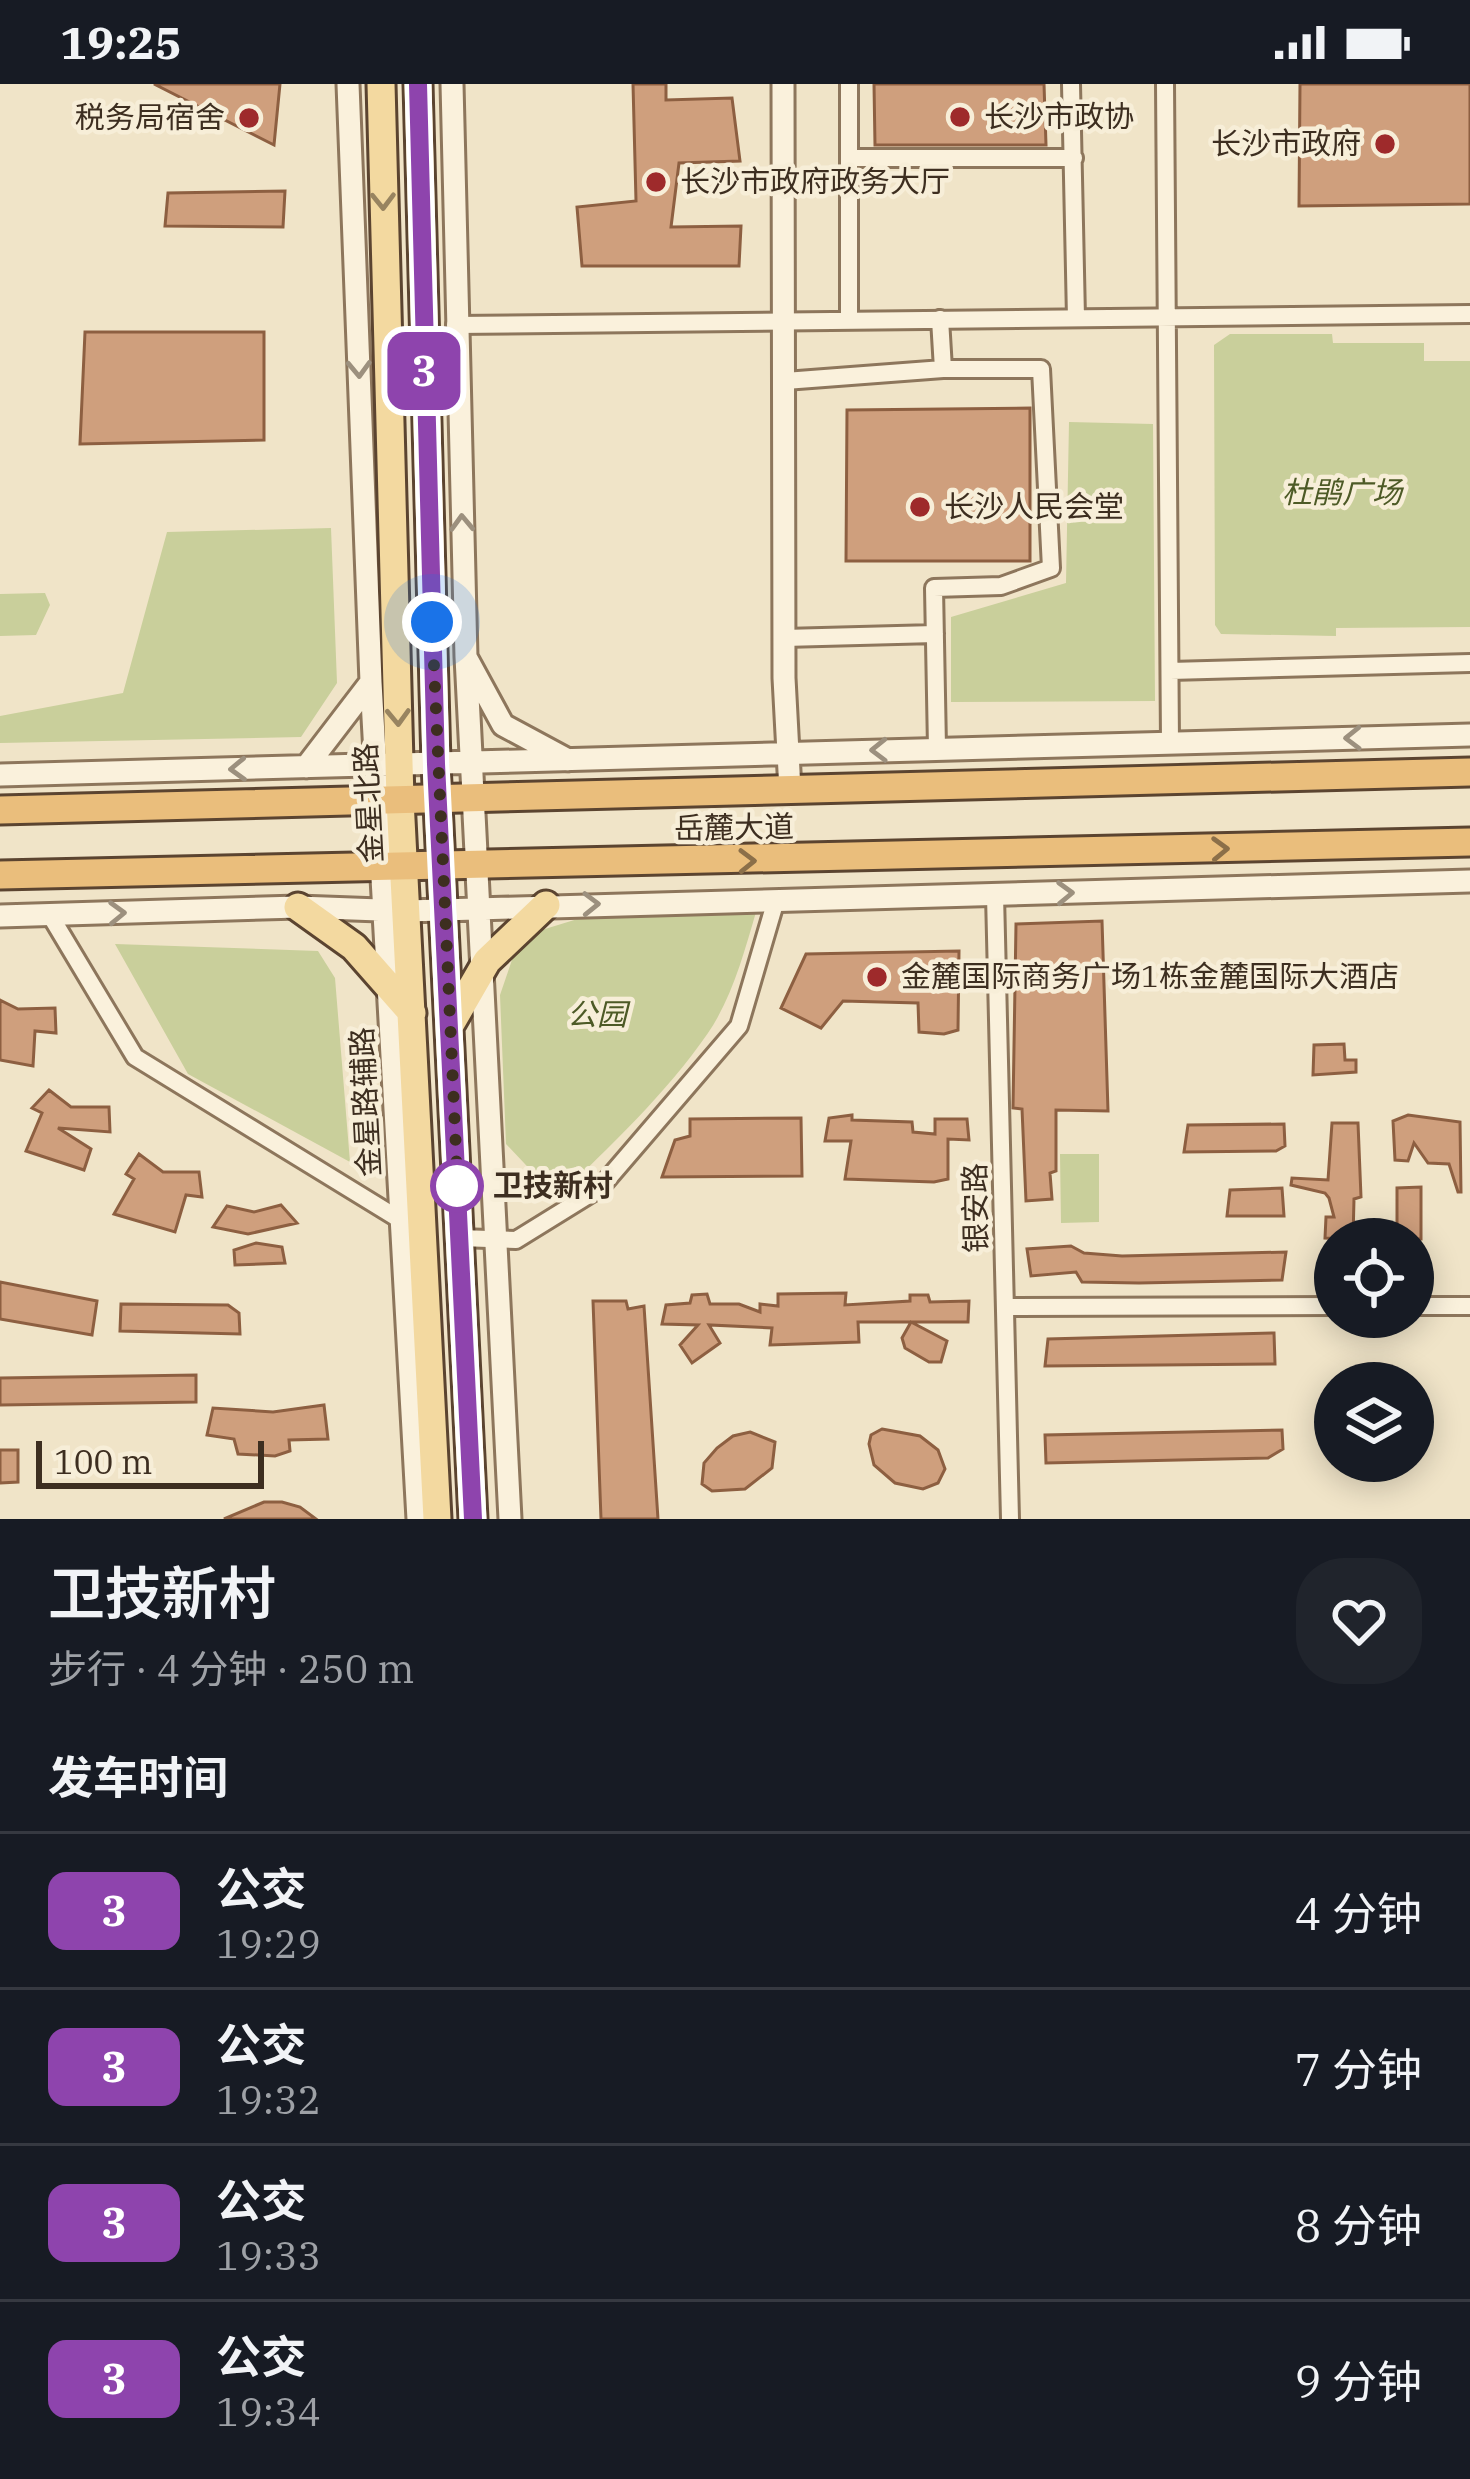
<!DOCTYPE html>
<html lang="zh">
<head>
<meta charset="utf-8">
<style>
  body { margin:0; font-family:"IBM Plex Serif","Noto Sans SC",serif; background:#20242c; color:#f1f3f6; height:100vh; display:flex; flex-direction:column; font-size:45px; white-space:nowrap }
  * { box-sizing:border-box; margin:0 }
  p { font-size:39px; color:#9ea1a6 }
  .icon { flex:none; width:66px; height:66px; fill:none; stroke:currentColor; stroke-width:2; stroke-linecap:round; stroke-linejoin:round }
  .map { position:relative; height:1435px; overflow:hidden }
  .details { display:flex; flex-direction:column; background:#171b24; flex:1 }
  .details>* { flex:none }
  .badge { padding:0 24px; border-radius:18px; font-size:42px; line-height:78px }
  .controls { position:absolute; left:1314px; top:1134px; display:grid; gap:24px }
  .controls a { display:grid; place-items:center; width:120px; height:120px; border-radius:50%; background:#171b24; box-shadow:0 6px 30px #0003; font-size:60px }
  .scale { position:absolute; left:36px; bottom:30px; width:228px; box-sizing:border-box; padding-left:12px; border:6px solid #3d2e20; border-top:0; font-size:33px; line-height:42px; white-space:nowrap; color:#3d2e20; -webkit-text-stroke:9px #f7eed8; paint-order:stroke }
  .you { position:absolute; width:60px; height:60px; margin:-30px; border:9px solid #fff; border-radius:50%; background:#1a73e8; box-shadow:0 0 0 18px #1a73e833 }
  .map>.badge { position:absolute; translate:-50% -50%; box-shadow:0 0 0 6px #fff }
  h2 { padding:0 48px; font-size:45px; line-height:108px }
  .round { display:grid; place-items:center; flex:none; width:126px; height:126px; border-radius:48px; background:#20242c }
  .overview { display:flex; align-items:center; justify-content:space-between; height:204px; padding:0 48px }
  h1 { font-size:57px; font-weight:600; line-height:90px }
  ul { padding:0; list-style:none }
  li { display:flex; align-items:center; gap:36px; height:156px; padding:0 48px; border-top:3px solid #363941 }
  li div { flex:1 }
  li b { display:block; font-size:45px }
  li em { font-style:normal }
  li .badge { min-width:132px; font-weight:700; text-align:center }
  .status { display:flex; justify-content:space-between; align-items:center; height:84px; padding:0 60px; background:#171b24; direction:ltr }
  .status svg { height:33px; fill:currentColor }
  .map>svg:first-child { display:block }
  .green { fill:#c9cf9b }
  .building { fill:#cf9f7d; stroke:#8d5f41; stroke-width:3 }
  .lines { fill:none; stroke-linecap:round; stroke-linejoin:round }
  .minor-casing { stroke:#8d765c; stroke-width:22 }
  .tertiary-casing { stroke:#8d765c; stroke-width:27 }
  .primary-casing { stroke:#5b4430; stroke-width:33 }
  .trunk-casing { stroke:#5b4430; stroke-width:33 }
  .minor { stroke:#faf1dc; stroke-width:16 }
  .tertiary { stroke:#faf1dc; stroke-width:21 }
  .primary { stroke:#f3d9a0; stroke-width:27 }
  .trunk { stroke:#eabe7c; stroke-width:27 }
  .oneway { stroke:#988460 }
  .oneway2 { stroke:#9c907e }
  .oneway3 { stroke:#8b6f49 }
  .line-casing { stroke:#fff; stroke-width:27 }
  .line { stroke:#8e44ad; stroke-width:18 }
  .walk { stroke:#3d2e20; stroke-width:12; stroke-dasharray:0 21.6 }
  .poi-dot { fill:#9e2a2b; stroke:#f7eed8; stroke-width:4.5 }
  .stop-dot { fill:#fff; stroke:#8e44ad; stroke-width:6 }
  .labels { text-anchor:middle; stroke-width:9; stroke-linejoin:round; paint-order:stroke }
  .poi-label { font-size:30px; fill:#3d2e20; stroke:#f7eed8; text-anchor:start }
  .park-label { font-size:30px; font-style:italic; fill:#4d5a26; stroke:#f7eed8 }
  .street-label { font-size:30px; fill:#3d2e20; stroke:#f7eed8 }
  .stop-label { font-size:30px; font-weight:bold; fill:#3d2e20; stroke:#f7eed8; text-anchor:start }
</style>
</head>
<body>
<div class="status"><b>19:25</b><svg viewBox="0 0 49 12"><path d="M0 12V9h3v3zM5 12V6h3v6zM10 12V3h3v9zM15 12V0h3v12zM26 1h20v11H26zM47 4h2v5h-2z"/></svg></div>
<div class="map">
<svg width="1470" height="1435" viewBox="0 0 1470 1435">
  <rect width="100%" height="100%" fill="#f0e4c8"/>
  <path class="green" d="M1230,250H1332L1333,259H1424V277H1470V543L1336,544V552L1221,550L1215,541L1214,261Z
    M1069,338L1153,340L1155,617L951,618V533L1066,499Z
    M331,444L337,599L301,653L0,659V632L123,609L167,448Z
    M45,509L50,521L36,551L0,552V510Z
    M756,828C744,869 732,914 708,949C666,1010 610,1062 557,1114L506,1060L500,911L513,873L532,849L584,833Z
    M115,860L318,867L335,894L350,1078L188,990Z
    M1060,1070H1099V1138L1061,1139Z"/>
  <path class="building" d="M154,0H280L274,61Z
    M633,0H666V16L732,14L740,77L679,79L671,143L741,142L739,182H582L577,123L636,117Z
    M874,0H1044L1046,61H875Z
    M1300,0H1470V120L1299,122Z
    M285,107L283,143L165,142L168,109Z
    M85,248H264V356L80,360Z
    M1030,324V477H846L847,326Z
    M1102,837L1108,1027L1056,1026V1087L1050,1089L1052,1115L1026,1117L1022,1025L1013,1024L1016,840Z
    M959,867L958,946L944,950L919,948L918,919L843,917L821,944L781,924L806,870Z
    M0,916L18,925L55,924L56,949L35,947L33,982L0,976Z
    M1344,960L1345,976H1356V988L1313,991L1314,961Z
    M49,1006L71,1023H109L110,1048L58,1044L91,1065L84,1086L26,1067L42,1029L32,1024Z
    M852,1031V1036L912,1038L913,1048L935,1050V1035H967L969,1056L948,1055V1095L934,1098L845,1095L851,1057H825L829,1034Z
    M1408,1031L1460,1038L1461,1108H1458L1449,1080L1428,1079L1414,1059L1408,1077L1395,1076L1393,1037Z
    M801,1034L802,1092L662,1093L675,1056L690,1052V1035Z
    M1332,1039H1358L1361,1113L1354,1115L1353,1155L1325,1154L1326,1133H1334L1329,1114L1325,1109L1291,1101L1292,1094L1328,1096Z
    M1284,1040L1285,1062L1276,1067L1184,1068L1188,1041Z
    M139,1070L163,1088H199L202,1113L186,1111L175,1148L114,1130L134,1095L126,1090Z
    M1421,1103V1155H1397V1104Z
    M1282,1104L1284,1132H1227L1230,1106Z
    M281,1121L297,1139L248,1150L213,1143L227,1122L254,1128Z
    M256,1159L282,1163L285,1179L235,1181L234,1166Z
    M1071,1162L1084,1169L1122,1172L1286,1168L1282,1196L1139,1199L1082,1198L1076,1188L1031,1192L1027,1165Z
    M0,1198L97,1217L92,1251L0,1235Z
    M846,1209L845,1221L910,1217V1211H928L930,1218L969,1217L968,1238H858L859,1258L770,1261L772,1244L709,1241L720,1259L692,1279L680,1261L698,1241L662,1240L666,1221L690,1219L692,1211L707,1210L710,1220H739L760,1228V1220L778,1222V1210Z
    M593,1217H626L628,1225L644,1222L658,1435H601Z
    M121,1220L228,1221L239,1229L240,1250L120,1247Z
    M911,1238L947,1257L941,1278H929L905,1264L902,1254Z
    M1274,1249L1275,1280L1045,1282L1048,1255Z
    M196,1291V1318L0,1321V1294Z
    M324,1321L328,1355L289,1356L290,1367L275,1372L238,1370L234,1355L207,1351L213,1324L273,1328Z
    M882,1345L920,1352L938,1366L945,1385L938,1399L923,1405L895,1399L874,1381L869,1360L871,1351Z
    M1282,1346L1283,1365L1268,1374L1046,1379L1045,1351Z
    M750,1348L775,1358L772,1384L745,1405L712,1407L702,1400L704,1379L717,1364L733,1352Z
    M0,1366H18V1398L0,1399Z
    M264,1418H282L300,1423L316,1435H224Z"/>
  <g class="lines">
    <g class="minor-casing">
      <path id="minor" d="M1071,0L1076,234
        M1165,0L1170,658
        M850,74H1074
        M940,235L943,285
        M849,236V0
        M455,241L1470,230
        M785,297L943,285H1041L1051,484L1001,502L934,504L937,664
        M784,554L935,550
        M1170,587L1470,579
        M995,811L1010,1435
        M50,831L135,973L407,1140
        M460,1154L516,1156L600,1104L739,942L776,816
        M1413,1222H1470
        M1005,1223L1335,1222"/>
    </g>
    <g class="tertiary-casing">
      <path id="tertiary" d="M452,0L466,573L503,641L568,676
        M783,0L784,594L790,706
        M466,573L510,1435
        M371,598L418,1435
        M306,683L371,598L348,0
        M0,691L1470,651
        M0,832L298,823L407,827L1470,797"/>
    </g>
    <g class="primary-casing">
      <path id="primary" d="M381,0L400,716L437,1435
        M418,0L436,680L473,1435
        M298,823L354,863L412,929
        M450,941L487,877L546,821"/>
    </g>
    <g class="trunk-casing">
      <path id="trunk" d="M0,726L1470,688
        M0,791L1470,758"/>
    </g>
    <use href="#minor" class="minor"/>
    <use href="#tertiary" class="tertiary"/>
    <use href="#primary" class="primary"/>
    <use href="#trunk" class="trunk"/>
  </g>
  <defs><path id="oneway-chevron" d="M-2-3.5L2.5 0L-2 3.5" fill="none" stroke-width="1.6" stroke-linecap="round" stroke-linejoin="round" transform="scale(3)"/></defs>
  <g class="oneway">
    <use href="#oneway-chevron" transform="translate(383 117) rotate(89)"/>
    <use href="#oneway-chevron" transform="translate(398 633) rotate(88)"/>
  </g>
  <g class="oneway2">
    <use href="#oneway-chevron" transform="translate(359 285) rotate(88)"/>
    <use href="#oneway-chevron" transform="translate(462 439) rotate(-92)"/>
    <use href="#oneway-chevron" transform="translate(1353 654) rotate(179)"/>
    <use href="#oneway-chevron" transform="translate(879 666) rotate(179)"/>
    <use href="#oneway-chevron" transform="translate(238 685) rotate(178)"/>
    <use href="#oneway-chevron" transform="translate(1065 809) rotate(-2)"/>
    <use href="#oneway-chevron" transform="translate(591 820) rotate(-1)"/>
    <use href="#oneway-chevron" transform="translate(117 829) rotate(-2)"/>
  </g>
  <g class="oneway3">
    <use href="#oneway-chevron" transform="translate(1220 765) rotate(-2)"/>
    <use href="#oneway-chevron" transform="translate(747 777) rotate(-1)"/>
  </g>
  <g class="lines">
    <g class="line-casing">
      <path id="line" d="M418,0L436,680L473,1435"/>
    </g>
    <use href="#line" class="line"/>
    <path class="walk" d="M432,538L458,1111L457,1102"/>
  </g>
  <g class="poi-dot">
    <circle cx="960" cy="33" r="12"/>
    <circle cx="249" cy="34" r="12"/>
    <circle cx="1385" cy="60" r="12"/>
    <circle cx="656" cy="98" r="12"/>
    <circle cx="920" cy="423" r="12"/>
    <circle cx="877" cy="893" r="12"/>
  </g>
  <circle class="stop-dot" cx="457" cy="1102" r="24"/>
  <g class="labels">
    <g class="poi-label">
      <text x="984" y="43">长沙市政协</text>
      <text x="225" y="44" text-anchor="end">税务局宿舍</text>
      <text x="1361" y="70" text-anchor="end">长沙市政府</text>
      <text x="680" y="108">长沙市政府政务大厅</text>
      <text x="944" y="433">长沙人民会堂</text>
      <text x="901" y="903">金麓国际商务广场1栋金麓国际大酒店</text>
    </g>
    <g class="park-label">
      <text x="1342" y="419">杜鹃广场</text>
      <text x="597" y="941">公园</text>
    </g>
    <g class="street-label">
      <text transform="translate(369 719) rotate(-93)" y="10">金星北路</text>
      <text transform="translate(734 744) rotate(-1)" y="10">岳麓大道</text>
      <text transform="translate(366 1018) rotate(-93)" y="10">金星路辅路</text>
      <text transform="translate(976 1124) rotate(-91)" y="10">银安路</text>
    </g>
    <g class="stop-label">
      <text x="493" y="1112">卫技新村</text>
    </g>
  </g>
</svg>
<div class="controls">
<a><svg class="icon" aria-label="locate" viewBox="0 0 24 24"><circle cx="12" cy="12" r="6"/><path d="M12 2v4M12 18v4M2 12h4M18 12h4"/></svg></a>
<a><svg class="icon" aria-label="layers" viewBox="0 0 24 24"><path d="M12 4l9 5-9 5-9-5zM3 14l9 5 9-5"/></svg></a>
</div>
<div class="scale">100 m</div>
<div class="you" style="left:432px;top:538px"></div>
<b class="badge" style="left:424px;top:287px;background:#8e44ad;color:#fff">3</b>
</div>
<section class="details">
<div class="overview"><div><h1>卫技新村</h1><p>步行 · 4 分钟 · 250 m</p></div><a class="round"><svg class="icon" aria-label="heart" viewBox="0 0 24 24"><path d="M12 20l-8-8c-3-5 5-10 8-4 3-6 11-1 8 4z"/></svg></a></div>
<h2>发车时间</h2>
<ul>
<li><span class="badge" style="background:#8e44ad;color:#fff">3</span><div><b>公交</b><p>19:29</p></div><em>4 分钟</em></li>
<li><span class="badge" style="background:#8e44ad;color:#fff">3</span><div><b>公交</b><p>19:32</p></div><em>7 分钟</em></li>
<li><span class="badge" style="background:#8e44ad;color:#fff">3</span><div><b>公交</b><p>19:33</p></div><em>8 分钟</em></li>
<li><span class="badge" style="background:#8e44ad;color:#fff">3</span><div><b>公交</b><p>19:34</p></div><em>9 分钟</em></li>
</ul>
</section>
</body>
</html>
